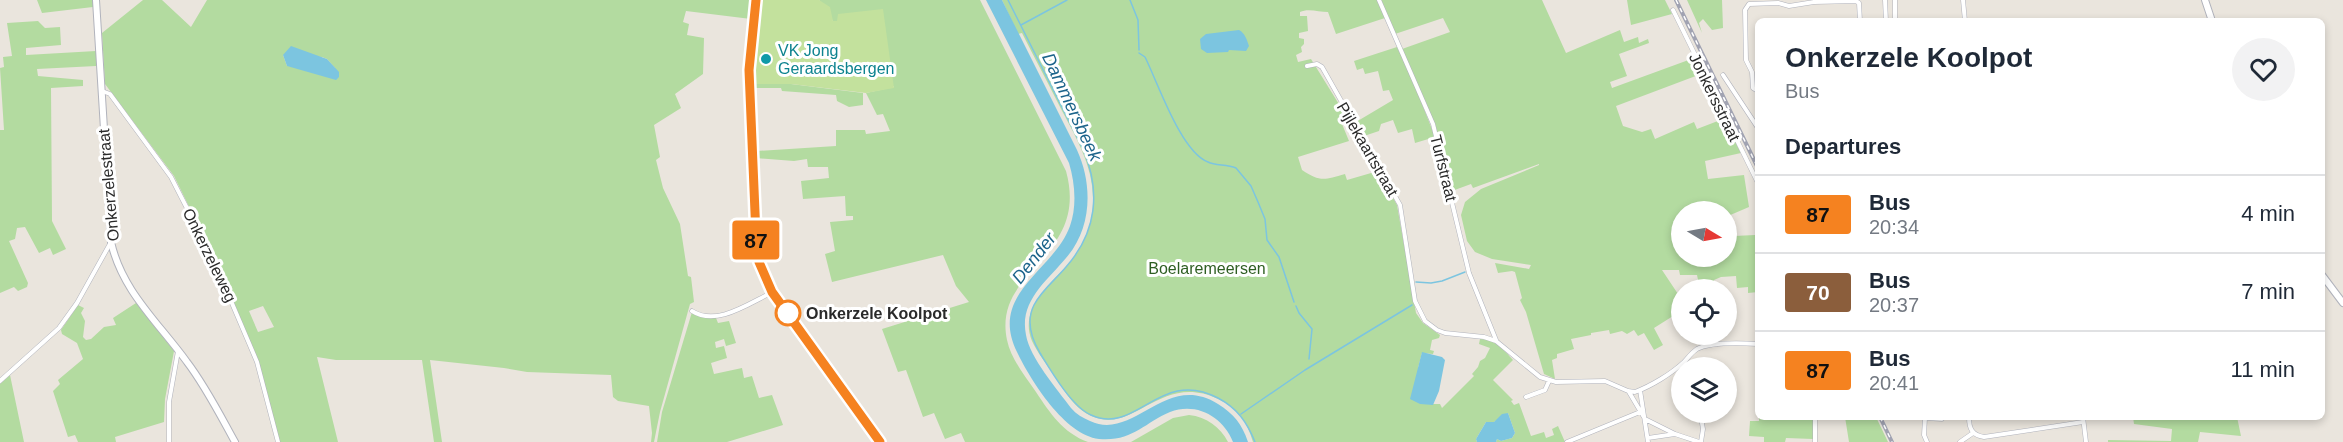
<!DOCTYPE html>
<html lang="en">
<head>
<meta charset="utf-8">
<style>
  body { margin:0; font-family:Arial,sans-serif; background:#f2f2f3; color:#1f2937; height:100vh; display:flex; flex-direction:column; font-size:22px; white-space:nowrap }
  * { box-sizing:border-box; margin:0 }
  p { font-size:20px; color:#747a83 }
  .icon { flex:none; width:33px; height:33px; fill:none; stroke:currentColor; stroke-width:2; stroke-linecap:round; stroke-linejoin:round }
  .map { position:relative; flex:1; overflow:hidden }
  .drawer { position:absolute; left:1755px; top:18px; width:570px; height:402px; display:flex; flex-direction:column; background:#fff; border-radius:9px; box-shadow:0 3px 9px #0003 }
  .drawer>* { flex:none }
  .badge { padding:0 12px; border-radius:4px; font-size:21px; line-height:39px }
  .needle { width:39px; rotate:100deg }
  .fabs { position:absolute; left:1671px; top:201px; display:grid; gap:12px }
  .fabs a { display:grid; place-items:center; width:66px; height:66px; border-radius:50%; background:#fff; box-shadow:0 3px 9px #0003; font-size:30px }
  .map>.badge { position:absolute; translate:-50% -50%; box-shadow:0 0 0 3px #fff }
  h2 { padding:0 30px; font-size:22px; line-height:54px }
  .round { display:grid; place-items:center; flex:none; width:63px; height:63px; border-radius:32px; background:#f2f2f3 }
  .headline { display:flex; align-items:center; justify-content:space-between; height:102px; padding:0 30px }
  h1 { font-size:28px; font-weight:600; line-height:45px }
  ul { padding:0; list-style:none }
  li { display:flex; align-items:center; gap:18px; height:78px; padding:0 30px; border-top:2px solid #e0e1e3 }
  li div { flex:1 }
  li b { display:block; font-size:22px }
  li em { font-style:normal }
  li .badge { min-width:66px; font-weight:700; text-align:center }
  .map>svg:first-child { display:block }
  .green { fill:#b3dba0; fill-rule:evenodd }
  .pitch { fill:#c3e19d }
  .water { fill:#7cc5e0 }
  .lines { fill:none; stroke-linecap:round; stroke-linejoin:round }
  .stream { stroke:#7cc5e0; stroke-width:1.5 }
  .street-casing { stroke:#b1b3bc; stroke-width:5 }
  .secondary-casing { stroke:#b1b3bc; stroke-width:8 }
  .street { stroke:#fff; stroke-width:4 }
  .secondary { stroke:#fff; stroke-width:6 }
  .rail-casing { stroke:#a1a3b2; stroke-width:4 }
  .rail { stroke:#fff; stroke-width:1.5; stroke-dasharray:4.5; stroke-linecap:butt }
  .line-casing { stroke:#fff; stroke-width:14 }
  .line { stroke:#f58220; stroke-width:9 }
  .culture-dot { fill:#0f9aa8; stroke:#fff; stroke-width:2 }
  .stop-dot { fill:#fff; stroke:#f58220; stroke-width:3 }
  .labels { text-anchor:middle; stroke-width:6; stroke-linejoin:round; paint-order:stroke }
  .culture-label { font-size:16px; fill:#0d838f; stroke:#fff; text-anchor:start }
  .street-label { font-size:16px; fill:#2a2a2a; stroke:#fff }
  .park-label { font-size:16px; fill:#2e5e22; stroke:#fff }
  .stop-label { font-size:16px; font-weight:bold; fill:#2a2a2a; stroke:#fff; text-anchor:start }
  .water-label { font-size:18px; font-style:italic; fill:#1c648b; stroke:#fff }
</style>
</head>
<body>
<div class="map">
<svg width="2343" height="442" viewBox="0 0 2343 442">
  <rect width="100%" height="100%" fill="#eae5dd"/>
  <path class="green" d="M37,0H93V7L42,13Z
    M143,0H162L191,27L207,0H752L751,19L686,11L683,22L689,24L687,35L704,38L703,74L675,94L681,108L654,125L660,157L656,160L663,188L680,224L688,276L691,277L694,302L690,304L660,412L654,442H651L652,433L649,406L618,401L613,397L611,375L527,372L504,368L430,360L442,442H434L422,360H336L317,357L338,442H280L258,361L209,247L174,176L105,84L102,33ZM283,55L322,57L327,59L335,68L287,66ZM263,306L274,327L258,332L249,311Z
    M819,0H980L1066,171C1090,259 992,268 1007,340C1011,359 1025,376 1036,392C1050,413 1063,433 1088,442H965L961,433L945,439L934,413L923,417L906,370L898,372L882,329L969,302L956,286L943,255L832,282L825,254L835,251L830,222L853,220V216H846L845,196L803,199L801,181L829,178L828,167H808L807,159L794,161L756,158V151L836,146V130H865L866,134L890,131L883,114L877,115L866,93L894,87L837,21H833Z
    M1002,0H1377L1385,18L1336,34L1328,12C1319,12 1308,8 1300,12V16H1307L1308,31L1299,33V38L1304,39V44L1301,47L1302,52L1296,55L1298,62L1311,59L1350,122L1342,124L1349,141L1298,157L1302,170C1320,182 1324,180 1345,174L1347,180L1378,171L1397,205L1416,313L1423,323L1440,335L1439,338L1432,340L1430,350L1434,351L1433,354L1422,353L1418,368L1420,404H1440L1442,408L1474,376L1472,374L1478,367L1480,361L1485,358L1490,348L1479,344L1480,339C1495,339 1504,350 1513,360L1493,380L1513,400L1511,401L1514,405L1519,403L1531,436L1544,432L1546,438L1554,435L1552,429L1558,426L1565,442H1496L1497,439L1501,441L1512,438L1515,433L1508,413L1494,422H1486L1476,439L1477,442H1253C1247,421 1238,408 1218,399C1162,372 1135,433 1094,417C1074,410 1063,388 1052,372C1045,362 1037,352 1032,341C1016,303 1063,277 1079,250C1087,236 1093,218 1093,202C1094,166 1075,136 1059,105C1047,81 1034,57 1022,33L1018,34Z
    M1381,0H1542L1566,53L1620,30L1624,42L1638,37L1639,43L1648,39L1649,43L1619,54L1627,76L1610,82L1612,88L1694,58L1701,74L1616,106L1623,126L1642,132L1651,129L1655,139L1694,122L1697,129L1723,119L1741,153L1705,161L1708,179L1744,175L1749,207L1728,216L1734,236L1755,235L1758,256V292L1748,293V287L1737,288L1736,276L1721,277L1714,280L1712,289H1700L1697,275H1680L1679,270H1662L1682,300L1681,311L1654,328L1663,345L1654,350L1644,333L1638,336L1634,330L1627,334L1622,331L1610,334L1609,330L1591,333V335L1571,339L1574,349L1557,354V358L1552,360L1555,379L1544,374L1526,312L1520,300L1522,298L1515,272L1512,271L1498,273L1495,263L1529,269L1531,265L1492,259L1475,252L1467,241L1461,215L1465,202L1481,189L1539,165V164L1473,188L1471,184L1452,191L1434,122L1402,49L1450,32L1443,18L1395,34ZM1682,212H1726V256H1682Z
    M1627,0H1665L1672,14L1631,25Z
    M1687,0H1722L1723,28L1712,30L1703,19L1699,23L1702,33Z
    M38,21L45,28L60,27L61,45L26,48V55L96,51V66L37,69L38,76L83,80V86L51,88L52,221L66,249L53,255L50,248L39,253L25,227L17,228L15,239L9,241L28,283L27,287L18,291L14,287L0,293V130H4L0,68L4,67L3,57L12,56L7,23Z
    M1397,47L1413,81L1435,137L1415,143L1412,129L1398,133L1393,120L1381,124L1379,131L1364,136L1356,122L1393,100L1389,90L1383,91L1378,71L1365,74L1363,68L1357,70L1354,61Z
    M754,84H791L863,93V105L849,107L837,101L836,95L782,91L781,88H754Z
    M136,303L174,351L165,399L164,422L115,437L116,442H78L75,435L68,437L53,391L60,384L58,380L83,359L77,343L62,334L61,330L78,305L84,308L81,313L85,321L83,337L86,340L91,339L104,327L116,325L113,318Z
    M692,312L716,318L718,323L729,321L736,343L726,346L724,339L715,342L716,348L724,346L727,358L711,363L714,374L742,368L744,378L752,376L759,398L772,395L783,425L727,442H657L662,412Z
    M10,375L24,442H0V384Z
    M1189,415C1207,417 1220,427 1228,442H1131L1173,418Z
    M1759,417H1813V439L1786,438L1785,442H1764V437L1749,436L1750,421H1759Z
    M1845,417H1876L1888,442H1849Z
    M2133,417H2237L2241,436L2200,432L2198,442H2108V440L2171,441L2172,429L2134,424Z"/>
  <path class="pitch" d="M760,0H819L830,7L833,21H837L838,14L883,9L894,88L866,93L791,84H754Z"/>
  <path class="water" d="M986,0H1002L1077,150C1093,185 1092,228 1066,258C1047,281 1019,301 1026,335C1030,358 1057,389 1071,408C1076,414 1083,418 1090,421C1134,442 1165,371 1218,404C1234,414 1242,424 1248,442H1233C1223,417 1197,402 1170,412C1144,423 1132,442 1099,439C1065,435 1031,381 1017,352C988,293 1054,271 1070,226C1077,206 1075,183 1069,163Z
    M1239,30C1245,33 1247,40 1249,46L1246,51L1229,50L1228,52L1207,53L1201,49L1200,39L1206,34Z
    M291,46L327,59L339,72V77L336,80L287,66L283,55Z
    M1422,352L1442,357L1445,360L1439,391L1433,405L1420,404L1410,399Z
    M1508,413L1515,433L1512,438L1501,441L1497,439L1496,442H1477L1476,439L1486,422H1494L1502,414Z"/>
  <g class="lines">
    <path class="stream" d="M1008,0L1083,149C1101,191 1097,232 1066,267C1056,279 1041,291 1034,305C1026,321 1031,338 1040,353C1051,371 1072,407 1091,415C1136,436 1160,367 1218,398C1237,408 1247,422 1255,442
      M1130,0L1138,20L1139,50
      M1021,25L1067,0
      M1139,53L1145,57C1158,83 1181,152 1208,162C1216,166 1226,164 1236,168L1251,186L1258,202L1265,219L1267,240L1279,257L1294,302
      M1416,282L1431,283L1442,281L1465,272
      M1296,306L1299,313L1312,329L1309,359
      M1241,414L1305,370L1412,305"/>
    <g class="street-casing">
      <path id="street" d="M1379,0L1433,124L1469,273L1496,340
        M1885,0L1886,21
        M1895,0V21
        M1963,0L1965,21
        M1673,10L1758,183
        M1307,66L1317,64L1322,67L1400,205L1415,301L1425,321L1437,330L1445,333L1484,337L1496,341L1540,377L1556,382L1605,381L1628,391L1635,392C1651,386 1671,374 1684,362C1688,358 1691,353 1697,349C1711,342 1742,343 1758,344
        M1723,75L1758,128
        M102,91L110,94L171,177L214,261L257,362L278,442
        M1758,91L1753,88L1752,72L1746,60L1745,10L1749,4L1778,3L1789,6L1814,2L1856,1L1859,3L1860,21
        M692,311C717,327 749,303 773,292
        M0,381L59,328L77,303L111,242
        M1640,390L1648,442
        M1629,392L1645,419L1675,434
        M1526,397L1545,390L1549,381
        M1700,412L1703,429L1701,442
        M1969,417C1969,429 1972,435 1984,437L2083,422
        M2083,417L2086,442
        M1648,438L1675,434L1699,442
        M169,442V402L178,351
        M1567,442L1640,412
        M1815,442V417
        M1927,442L1924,435L1925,418L1942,419
        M1960,442L1973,433"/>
    </g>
    <g class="secondary-casing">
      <path id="secondary" d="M96,0L111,242C122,291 158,322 187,362C206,387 220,415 235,442
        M756,0L749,70L756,236L759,262L773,292L880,442
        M2205,0L2212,21
        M2322,275L2343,303"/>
    </g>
    <use href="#street" class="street"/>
    <use href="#secondary" class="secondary"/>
    <g class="rail-casing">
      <path id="rail" d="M1676,0L1758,168
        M1880,417L1892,442"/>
    </g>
    <use href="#rail" class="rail"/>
  </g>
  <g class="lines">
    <g class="line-casing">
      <path id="line" d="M756,0L749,70L756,236L759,262L772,292L880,442"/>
    </g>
    <use href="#line" class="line"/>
  </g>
  <circle class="culture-dot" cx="766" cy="59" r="6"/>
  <circle class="stop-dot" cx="788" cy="313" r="12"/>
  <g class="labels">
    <g class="culture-label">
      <text x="778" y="56">VK Jong<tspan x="778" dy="18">Geraardsbergen</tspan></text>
    </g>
    <g class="street-label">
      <text transform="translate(1715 97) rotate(64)" y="6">Jonkersstraat</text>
      <text transform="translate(1368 149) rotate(60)" y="6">Pijlekaartstraat</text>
      <text transform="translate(1444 168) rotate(76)" y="6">Turfstraat</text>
      <text transform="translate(108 185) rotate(-95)" y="6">Onkerzelestraat</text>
      <text transform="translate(210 255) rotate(64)" y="6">Onkerzeleweg</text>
    </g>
    <g class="park-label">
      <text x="1207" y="274">Boelaremeersen</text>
    </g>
    <g class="stop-label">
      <text x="806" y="319">Onkerzele Koolpot</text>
    </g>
    <g class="water-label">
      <text transform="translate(1072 107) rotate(65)" y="6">Dammersbeek</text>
      <text transform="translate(1034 258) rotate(-52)" y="6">Dender</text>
    </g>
  </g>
</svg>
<div class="fabs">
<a><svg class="needle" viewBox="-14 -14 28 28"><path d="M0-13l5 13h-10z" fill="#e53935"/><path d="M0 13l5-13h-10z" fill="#747a83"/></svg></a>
<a><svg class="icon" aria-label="locate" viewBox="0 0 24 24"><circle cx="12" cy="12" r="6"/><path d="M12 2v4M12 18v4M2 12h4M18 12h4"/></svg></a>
<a><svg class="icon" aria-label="layers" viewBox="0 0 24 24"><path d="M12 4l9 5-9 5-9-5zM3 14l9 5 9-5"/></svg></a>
</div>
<b class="badge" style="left:756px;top:240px;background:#f58220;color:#111">87</b>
<section class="drawer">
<div class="headline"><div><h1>Onkerzele Koolpot</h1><p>Bus</p></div><a class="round"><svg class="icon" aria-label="heart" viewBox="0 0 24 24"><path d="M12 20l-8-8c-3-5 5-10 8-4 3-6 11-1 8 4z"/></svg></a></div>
<h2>Departures</h2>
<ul>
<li><span class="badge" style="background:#f58220;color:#111">87</span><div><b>Bus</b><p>20:34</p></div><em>4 min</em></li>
<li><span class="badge" style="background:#8b5e3c;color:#fff">70</span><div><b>Bus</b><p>20:37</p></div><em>7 min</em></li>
<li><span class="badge" style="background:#f58220;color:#111">87</span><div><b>Bus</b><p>20:41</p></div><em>11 min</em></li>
</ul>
</section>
</div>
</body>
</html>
